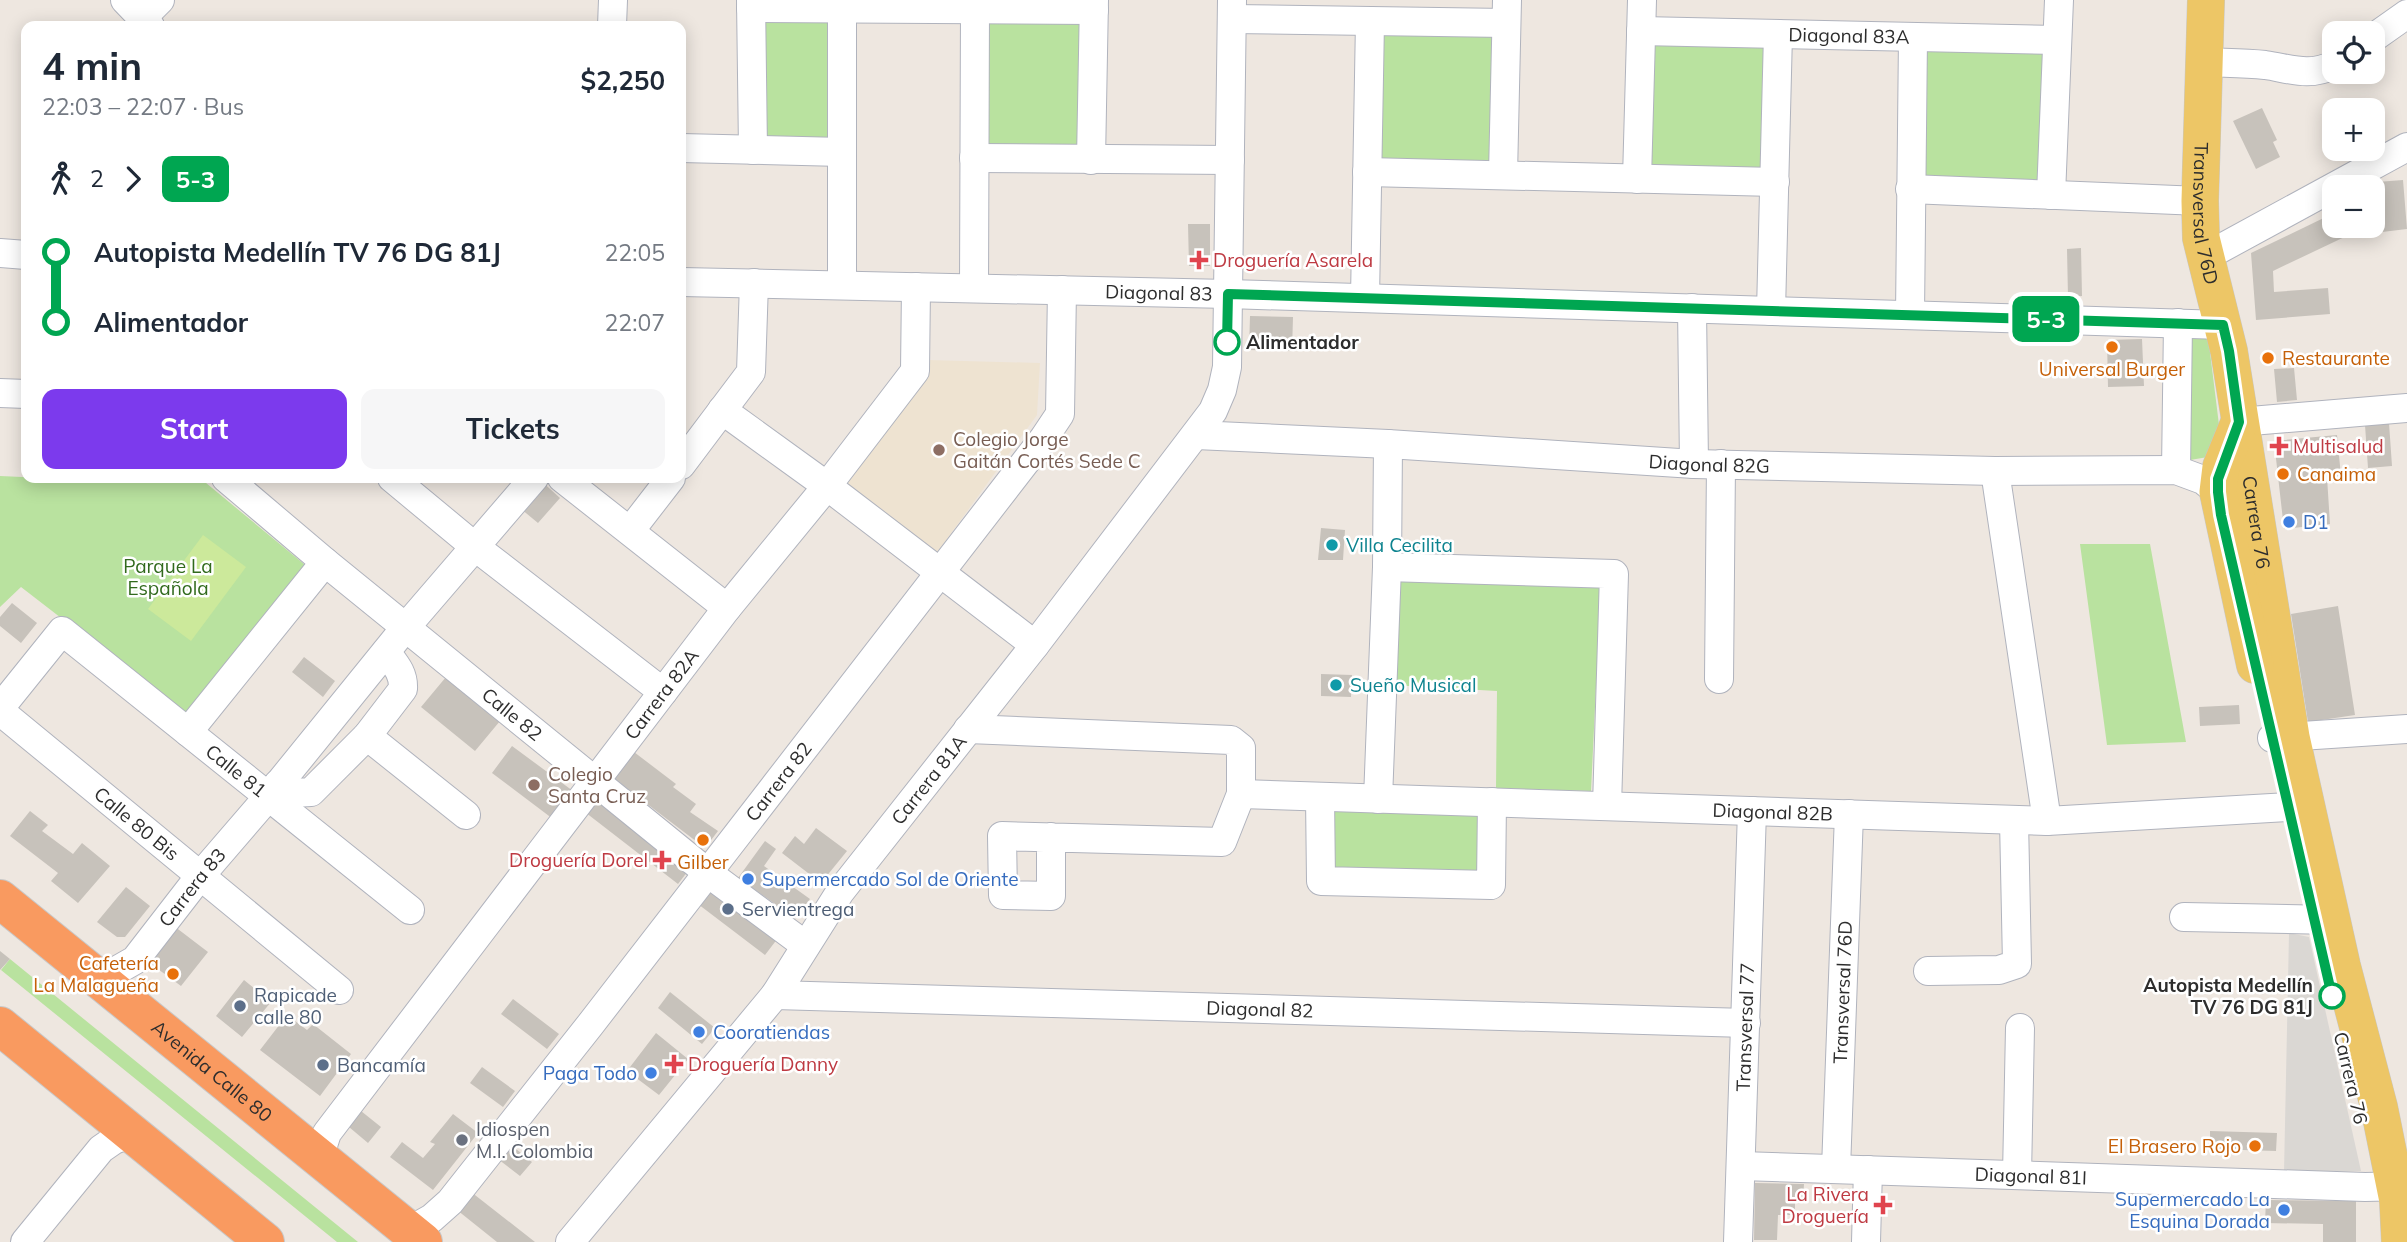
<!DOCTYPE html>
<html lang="en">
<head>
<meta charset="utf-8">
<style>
  body { margin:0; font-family:Mulish,sans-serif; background:#f6f6f7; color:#1f2937; height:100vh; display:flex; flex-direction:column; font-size:26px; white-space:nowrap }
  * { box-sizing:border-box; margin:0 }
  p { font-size:23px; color:#747a83 }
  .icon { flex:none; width:38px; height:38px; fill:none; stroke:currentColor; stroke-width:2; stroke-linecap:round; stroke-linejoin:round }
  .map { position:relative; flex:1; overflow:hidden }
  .sheet { position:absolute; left:21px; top:21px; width:665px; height:462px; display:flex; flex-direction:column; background:#fff; border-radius:14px; box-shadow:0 4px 18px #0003 }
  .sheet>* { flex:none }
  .badge { padding:0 14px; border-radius:10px; font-size:24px; line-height:46px }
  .controls { position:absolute; left:2322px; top:21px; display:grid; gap:14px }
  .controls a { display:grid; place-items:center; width:63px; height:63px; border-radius:14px; background:#fff; box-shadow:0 4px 18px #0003; font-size:35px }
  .map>.badge { position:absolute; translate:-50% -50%; box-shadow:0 0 0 4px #fff }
  .legs { display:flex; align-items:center; gap:10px; height:77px; padding:0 21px; font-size:23px }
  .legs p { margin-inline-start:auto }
  .head { display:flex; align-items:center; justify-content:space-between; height:119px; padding:0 21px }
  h1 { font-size:38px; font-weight:700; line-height:52px }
  .primary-button { display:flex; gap:14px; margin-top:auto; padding:14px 21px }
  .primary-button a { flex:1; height:80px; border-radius:14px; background:#7c3aed; color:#fff; font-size:28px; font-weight:700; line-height:80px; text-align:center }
  .primary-button a+a { background:#f6f6f7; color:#1f2937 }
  ul { padding:0 21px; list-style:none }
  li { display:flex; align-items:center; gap:24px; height:70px; font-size:26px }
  li i { display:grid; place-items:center; width:10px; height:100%; margin:0 9px; background:currentColor }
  li i::after { content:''; width:18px; height:18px; margin:-9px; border:5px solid; border-radius:50%; background:#fff }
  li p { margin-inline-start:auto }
  li:first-child i { background:linear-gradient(#0000 50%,currentColor 0) }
  li:last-child i { background:linear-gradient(currentColor 50%,#0000 0) }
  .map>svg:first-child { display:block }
  .education { fill:#eee3d1 }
  .green { fill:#b9e29f }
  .pitch { fill:#cce99b }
  .plaza { fill:#dad7d3 }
  .building { fill:#c7c2bb }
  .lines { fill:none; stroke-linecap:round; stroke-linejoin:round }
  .minor-casing { stroke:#b0b3bd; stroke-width:30 }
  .major-casing { stroke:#c8c8c8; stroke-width:38 }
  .highway-casing { stroke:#c8c8c8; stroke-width:40 }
  .minor { stroke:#fff; stroke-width:28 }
  .major { stroke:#edc666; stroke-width:37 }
  .highway { stroke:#f99a60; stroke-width:38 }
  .line-1-casing { stroke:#fff; stroke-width:16 }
  .line-1 { stroke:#00a651; stroke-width:10 }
  .health-dot { fill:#e0444e; stroke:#fff; stroke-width:2.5 }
  .stop-1-dot { fill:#fff; stroke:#00a651; stroke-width:3.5 }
  .food-dot { fill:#e8710a; stroke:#fff; stroke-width:2.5 }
  .education-dot { fill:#8d6e63; stroke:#fff; stroke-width:2.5 }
  .shop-dot { fill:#3f7fe0; stroke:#fff; stroke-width:2.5 }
  .culture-dot { fill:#0f9aa8; stroke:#fff; stroke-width:2.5 }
  .service-dot { fill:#5c6f8a; stroke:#fff; stroke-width:2.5 }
  .worship-dot { fill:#6b7280; stroke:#fff; stroke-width:2.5 }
  .labels { text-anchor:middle; stroke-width:5; stroke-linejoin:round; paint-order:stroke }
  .street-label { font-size:19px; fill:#2d2d2d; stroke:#fff }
  .health-label { font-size:19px; fill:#be3a42; stroke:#fff; text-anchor:start }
  .stop-label { font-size:19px; font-weight:bold; fill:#2d2d2d; stroke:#fff; text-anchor:start }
  .food-label { font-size:19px; fill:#c56008; stroke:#fff; text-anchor:start }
  .education-label { font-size:19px; fill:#785e54; stroke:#fff; text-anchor:start }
  .shop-label { font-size:19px; fill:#366cbe; stroke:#fff; text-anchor:start }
  .culture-label { font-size:19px; fill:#0d838f; stroke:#fff; text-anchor:start }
  .park-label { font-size:19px; fill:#316a1d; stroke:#fff }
  .service-label { font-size:19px; fill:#4e5e75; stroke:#fff; text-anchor:start }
  .worship-label { font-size:19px; fill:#5b616d; stroke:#fff; text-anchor:start }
</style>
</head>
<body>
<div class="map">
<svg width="2407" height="1242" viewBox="0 0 2407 1242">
  <rect width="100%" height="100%" fill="#eee7e0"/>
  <path class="education" d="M928,360L1040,363L1037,415L936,554L837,485Z"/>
  <path class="green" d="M751,8H842V152L753,150Z
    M975,9L1094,10L1091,160L974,158Z
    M1370,21L1506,23L1503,175L1367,172Z
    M1641,31L1778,34L1775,182L1637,179Z
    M1913,37L2057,40L2051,195L1910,189Z
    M2208,336L2219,425L2214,456L2184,461L2186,337Z
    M0,476L67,479L200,478L310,569L188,716L21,587L0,607Z
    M2080,544H2150L2186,742L2107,745Z
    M1394,577L1601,581L1591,791L1496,788L1497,691L1391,685Z
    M1327,807L1486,812L1483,876L1328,872Z
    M10,959L358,1242H337L1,970Z"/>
  <path class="pitch" d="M203,535L246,567L191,641L148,609Z"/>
  <path class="plaza" d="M2289,933L2309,937L2361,1171L2284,1172Z"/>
  <path class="building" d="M2262,108L2277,140L2273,142L2280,157L2256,169L2233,121Z
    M2403,180L2407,229L2382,232L2377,182Z
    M2334,213V226H2352L2355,232L2273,271L2274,292L2328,288L2330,314L2256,320L2251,253Z
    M1188,224H1210V266H1189Z
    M2081,248L2082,296L2068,297L2067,249Z
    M1250,316L1293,317L1292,351L1249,350Z
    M2142,339L2144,386L2108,387L2107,340Z
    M2294,368L2297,400L2277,402L2274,369Z
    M2389,423L2392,466L2368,468L2365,425Z
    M2337,435L2341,476L2327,477L2330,524L2284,529L2274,441Z
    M538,478L560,498L538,523L515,504Z
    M1321,528L1345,530L1343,560H1318Z
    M12,603L37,623L21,643L0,626V617Z
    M2338,606L2355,715L2308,722L2291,614Z
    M304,657L335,681L323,697L292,672Z
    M1321,674L1352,675L1351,697L1321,696Z
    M446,677L500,721L475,751L421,707Z
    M2239,705L2240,724L2200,726L2199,707Z
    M512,746L573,791L553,819L492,773Z
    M634,752L676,784L673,787L696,804L690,812L718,831L705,848L613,778Z
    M595,798L688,871L678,884L581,809Z
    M30,811L48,825L42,831L73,854L82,843L110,866L78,903L51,881L58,873L10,836Z
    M816,828L847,851L821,883L782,853L795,836L804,844Z
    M765,841L776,849L764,866L810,899L795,918L738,878Z
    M126,887L150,906L125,937H117L97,922Z
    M705,887L778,938L765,955L694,901Z
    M170,923L208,952L181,986L147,961Z
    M0,951L10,959L0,970Z
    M244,980L271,1002L242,1037L216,1016Z
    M670,992L715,1028L702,1044L658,1008Z
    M513,999L559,1034L547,1049L501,1014Z
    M287,1015L307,1030L313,1024L351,1054L320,1096L260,1050Z
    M656,1033L688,1059L659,1095L627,1071Z
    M482,1067L515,1091L503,1107L470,1083Z
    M361,1111L381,1127L368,1143L349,1127Z
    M453,1114L478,1133L433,1190L390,1157L402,1142L423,1158L435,1144L430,1142Z
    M2210,1131L2277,1133L2276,1151L2210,1149Z
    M506,1141L532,1162L520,1176L494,1156Z
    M1755,1183L1804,1184L1803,1199H1795V1215H1778L1777,1240H1754Z
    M466,1188L535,1242H497L452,1206Z
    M2266,1200L2356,1201V1242H2323V1224L2265,1223Z"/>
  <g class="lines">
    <g class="minor-casing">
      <g id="minor">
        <path d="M125,0L150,26"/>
        <path d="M751,0L753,150"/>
        <path d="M751,8L1094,10"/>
        <path d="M842,8V285"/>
        <path d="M142,18L160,0"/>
        <path d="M1232,19L1506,23"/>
        <path d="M612,26L613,0"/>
        <path id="s1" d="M1641,31L2057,40"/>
        <path d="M2373,38L2407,14"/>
        <path d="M2204,62C2224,63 2245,63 2265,65C2292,69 2308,77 2334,65"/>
        <path d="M681,148L842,152"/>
        <path d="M974,158L1230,160"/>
        <path d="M1091,160L1094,0"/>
        <path d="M1367,172L1775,182"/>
        <path d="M1503,175L1507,0"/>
        <path d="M1637,179L1642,0"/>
        <path d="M1910,189L2200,201"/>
        <path d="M2051,195L2059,0"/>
        <path d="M0,253L26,255"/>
        <path d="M2205,257L2407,147"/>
        <path id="s2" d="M681,282L1228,294L2223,325"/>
        <path d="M974,288L975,9"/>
        <path d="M1365,298L1370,21"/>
        <path d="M1692,308L1694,464"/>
        <path d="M1771,311L1778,34"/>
        <path d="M1910,315L1913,37"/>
        <path d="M0,393L26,394"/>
        <path d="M722,410L827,486L1035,645"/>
        <path d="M2239,422L2407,408"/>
        <path id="s3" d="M1196,435L1388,444L1694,464L1995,471L2176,470L2203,480L2218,492"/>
        <path d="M681,465L751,372L754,283"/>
        <path d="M2176,470L2178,323"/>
        <path d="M1995,471L2047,821"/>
        <path id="s4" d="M226,478L325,562L708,873L805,945"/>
        <path d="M392,478L474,546L663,692"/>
        <path d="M562,478L727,608"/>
        <path d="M630,531L671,478"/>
        <path d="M1387,567L1614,574L1607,806"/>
        <path d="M1719,679L1721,464"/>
        <path id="s5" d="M0,708L62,631L410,910"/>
        <path id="s6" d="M0,711L339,990"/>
        <path d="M968,729L1231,740L1241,748V794L1222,842L1002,836L1003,895L1051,896V837"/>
        <path d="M188,732L325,562"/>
        <path d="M367,736L466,815"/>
        <path d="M2272,738L2407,729"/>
        <path d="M278,784L293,793L311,792L367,736L403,689C404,673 395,664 386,652"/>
        <path id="s7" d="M1241,794L2047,821L2306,806"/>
        <path d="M1320,797L1321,881L1491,885L1492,802"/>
        <path d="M1378,799L1387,567L1388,444"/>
        <path d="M2184,917L2333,920"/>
        <path d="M1928,971L1999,970L2017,964L2014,820"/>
        <path id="s8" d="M96,976L114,972L135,960L200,876L268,797L405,628L534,478"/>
        <path id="s9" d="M775,995L1746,1023"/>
        <path id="s10" d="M319,1158L327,1133L727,608L827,486L915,371L916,287"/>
        <path id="s11" d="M1741,1166L2365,1187L2407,1186"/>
        <path id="s12" d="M1836,1169L1849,814"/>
        <path d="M2017,1175L2020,1028"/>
        <path id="s13" d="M409,1231L432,1218L450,1202L590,1025L1044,438L1060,414L1062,290"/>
        <path d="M25,1242L101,1149L114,1140L132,1133"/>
        <path id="s14" d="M570,1242L775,995L840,892L1035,645L1213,411L1222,390L1227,367L1232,0"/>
        <path id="s15" d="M1738,1242L1752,811"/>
        <path d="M1866,1242L1868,1170"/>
      </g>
    </g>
    <g class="major-casing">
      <g id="major">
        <path id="s16" d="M2206,0L2200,201L2201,238L2229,351L2291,737L2342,966L2379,1107L2398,1201L2400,1242"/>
        <path d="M2239,423L2221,467L2218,492L2255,665"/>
      </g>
    </g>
    <g class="highway-casing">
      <g id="highway">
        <path id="s17" d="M0,899L423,1242"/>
        <path d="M0,1026L265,1242"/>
      </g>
    </g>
    <use href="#minor" class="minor"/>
    <use href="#major" class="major"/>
    <use href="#highway" class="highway"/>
  </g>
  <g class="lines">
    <g class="line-1-casing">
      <path id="line-1" d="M1227,342L1228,294L2223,325L2229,351L2239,422L2218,479V492L2221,515L2332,996"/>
    </g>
    <use href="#line-1" class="line-1"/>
  </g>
  <g class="health-dot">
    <path d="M1195.5 249.5h7v7h7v7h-7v7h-7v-7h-7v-7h7z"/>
    <path d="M2275.5 435.5h7v7h7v7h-7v7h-7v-7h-7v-7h7z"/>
    <path d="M658.5 849.5h7v7h7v7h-7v7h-7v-7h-7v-7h7z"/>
    <path d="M670.5 1053.5h7v7h7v7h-7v7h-7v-7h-7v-7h7z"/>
    <path d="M1879.5 1194.5h7v7h7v7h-7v7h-7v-7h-7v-7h7z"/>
  </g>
  <g class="stop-1-dot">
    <circle cx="1227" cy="342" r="12"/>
    <circle cx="2332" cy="996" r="12"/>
  </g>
  <g class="food-dot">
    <circle cx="2112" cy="347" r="7"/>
    <circle cx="2268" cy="358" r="7"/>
    <circle cx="2283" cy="474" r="7"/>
    <circle cx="703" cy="840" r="7"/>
    <circle cx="173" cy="974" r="7"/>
    <circle cx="2255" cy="1146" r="7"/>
  </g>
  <g class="education-dot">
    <circle cx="939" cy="450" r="7"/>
    <circle cx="534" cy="785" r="7"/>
  </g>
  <g class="shop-dot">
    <circle cx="2289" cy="522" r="7"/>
    <circle cx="748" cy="879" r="7"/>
    <circle cx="699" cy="1032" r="7"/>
    <circle cx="651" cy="1073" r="7"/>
    <circle cx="2284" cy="1210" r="7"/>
  </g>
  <g class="culture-dot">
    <circle cx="1332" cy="545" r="7"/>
    <circle cx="1336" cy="685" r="7"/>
  </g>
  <g class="service-dot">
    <circle cx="728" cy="909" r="7"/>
    <circle cx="240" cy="1006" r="7"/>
    <circle cx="323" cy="1065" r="7"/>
  </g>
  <circle class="worship-dot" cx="462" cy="1140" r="7"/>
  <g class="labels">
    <g class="street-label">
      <text dy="7" stroke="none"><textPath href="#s1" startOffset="208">Diagonal 83A</textPath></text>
      <text dy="7" stroke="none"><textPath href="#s16" startOffset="214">Transversal 76D</textPath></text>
      <text dy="7" stroke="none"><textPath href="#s2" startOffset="478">Diagonal 83</textPath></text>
      <text dy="7" stroke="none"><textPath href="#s3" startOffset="514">Diagonal 82G</textPath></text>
      <text dy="7" stroke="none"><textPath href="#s16" startOffset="528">Carrera 76</textPath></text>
      <text dy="7" stroke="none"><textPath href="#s10" startOffset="578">Carrera 82A</textPath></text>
      <text dy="7" stroke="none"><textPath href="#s4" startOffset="371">Calle 82</textPath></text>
      <text dy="7" stroke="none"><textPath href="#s5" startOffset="322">Calle 81</textPath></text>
      <text dy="7" stroke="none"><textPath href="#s14" startOffset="586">Carrera 81A</textPath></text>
      <text dy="7" stroke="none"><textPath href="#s13" startOffset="584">Carrera 82</textPath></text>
      <text dy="7" stroke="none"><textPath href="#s7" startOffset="532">Diagonal 82B</textPath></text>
      <text dy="7" stroke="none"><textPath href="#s6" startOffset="177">Calle 80 Bis</textPath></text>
      <text dy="7" stroke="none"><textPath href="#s8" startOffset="135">Carrera 83</textPath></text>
      <text dy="7" stroke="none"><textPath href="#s12" startOffset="177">Transversal 76D</textPath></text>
      <text dy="7" stroke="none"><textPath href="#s9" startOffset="485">Diagonal 82</textPath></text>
      <text dy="7" stroke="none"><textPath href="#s15" startOffset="215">Transversal 77</textPath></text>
      <text dy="7" stroke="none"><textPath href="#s17" startOffset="273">Avenida Calle 80</textPath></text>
      <text transform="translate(2351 1078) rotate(77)" y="7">Carrera 76</text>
      <text dy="7" stroke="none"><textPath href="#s11" startOffset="290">Diagonal 81I</textPath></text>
    </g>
    <g class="health-label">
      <text x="1213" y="267">Droguería Asarela</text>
      <text x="2293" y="453">Multisalud</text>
      <text x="648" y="867" text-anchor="end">Droguería Dorel</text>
      <text x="688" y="1071">Droguería Danny</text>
      <text x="1869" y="1201" text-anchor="end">La Rivera<tspan x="1869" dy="22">Droguería</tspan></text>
    </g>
    <g class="stop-label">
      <text x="1246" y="349">Alimentador</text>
      <text x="2313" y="992" text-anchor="end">Autopista Medellín<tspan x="2313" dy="22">TV 76 DG 81J</tspan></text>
    </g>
    <g class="food-label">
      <text x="2282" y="365">Restaurante</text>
      <text x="2112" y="376" text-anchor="middle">Universal Burger</text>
      <text x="2297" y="481">Canaima</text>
      <text x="703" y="869" text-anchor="middle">Gilber</text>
      <text x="159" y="970" text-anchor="end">Cafetería<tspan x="159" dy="22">La Malagueña</tspan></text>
      <text x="2241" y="1153" text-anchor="end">El Brasero Rojo</text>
    </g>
    <g class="education-label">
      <text x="953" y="446">Colegio Jorge<tspan x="953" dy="22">Gaitán Cortés Sede C</tspan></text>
      <text x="548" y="781">Colegio<tspan x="548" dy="22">Santa Cruz</tspan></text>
    </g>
    <g class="shop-label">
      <text x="2303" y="529">D1</text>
      <text x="762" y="886">Supermercado Sol de Oriente</text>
      <text x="713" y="1039">Cooratiendas</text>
      <text x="637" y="1080" text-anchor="end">Paga Todo</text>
      <text x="2270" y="1206" text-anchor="end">Supermercado La<tspan x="2270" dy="22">Esquina Dorada</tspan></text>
    </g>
    <g class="culture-label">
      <text x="1346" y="552">Villa Cecilita</text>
      <text x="1350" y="692">Sueño Musical</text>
    </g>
    <g class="park-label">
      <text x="168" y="573">Parque La<tspan x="168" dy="22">Española</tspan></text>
    </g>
    <g class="service-label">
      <text x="742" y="916">Servientrega</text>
      <text x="254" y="1002">Rapicade<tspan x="254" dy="22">calle 80</tspan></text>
      <text x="337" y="1072">Bancamía</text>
    </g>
    <g class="worship-label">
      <text x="476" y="1136">Idiospen<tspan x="476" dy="22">M.I. Colombia</tspan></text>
    </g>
  </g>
</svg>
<div class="controls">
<a><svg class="icon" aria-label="locate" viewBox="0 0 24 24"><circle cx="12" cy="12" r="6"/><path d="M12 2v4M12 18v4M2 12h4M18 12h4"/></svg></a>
<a>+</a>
<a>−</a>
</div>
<b class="badge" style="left:2046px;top:319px;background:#00a651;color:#fff">5-3</b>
<section class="sheet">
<div class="head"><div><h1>4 min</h1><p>22:03 – 22:07 · Bus</p></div><b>$2,250</b></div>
<div class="legs"><svg class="icon" aria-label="walk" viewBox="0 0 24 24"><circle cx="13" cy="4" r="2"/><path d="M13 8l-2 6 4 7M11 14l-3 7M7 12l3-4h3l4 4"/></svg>2<svg class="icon" aria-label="forward" viewBox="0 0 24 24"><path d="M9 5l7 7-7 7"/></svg><b class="badge" style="background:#00a651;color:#fff">5-3</b></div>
<ul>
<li><i style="color:#00a651"></i><b>Autopista Medellín TV 76 DG 81J</b><p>22:05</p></li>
<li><i style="color:#00a651"></i><b>Alimentador</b><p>22:07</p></li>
</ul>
<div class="primary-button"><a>Start</a><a>Tickets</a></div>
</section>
</div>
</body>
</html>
